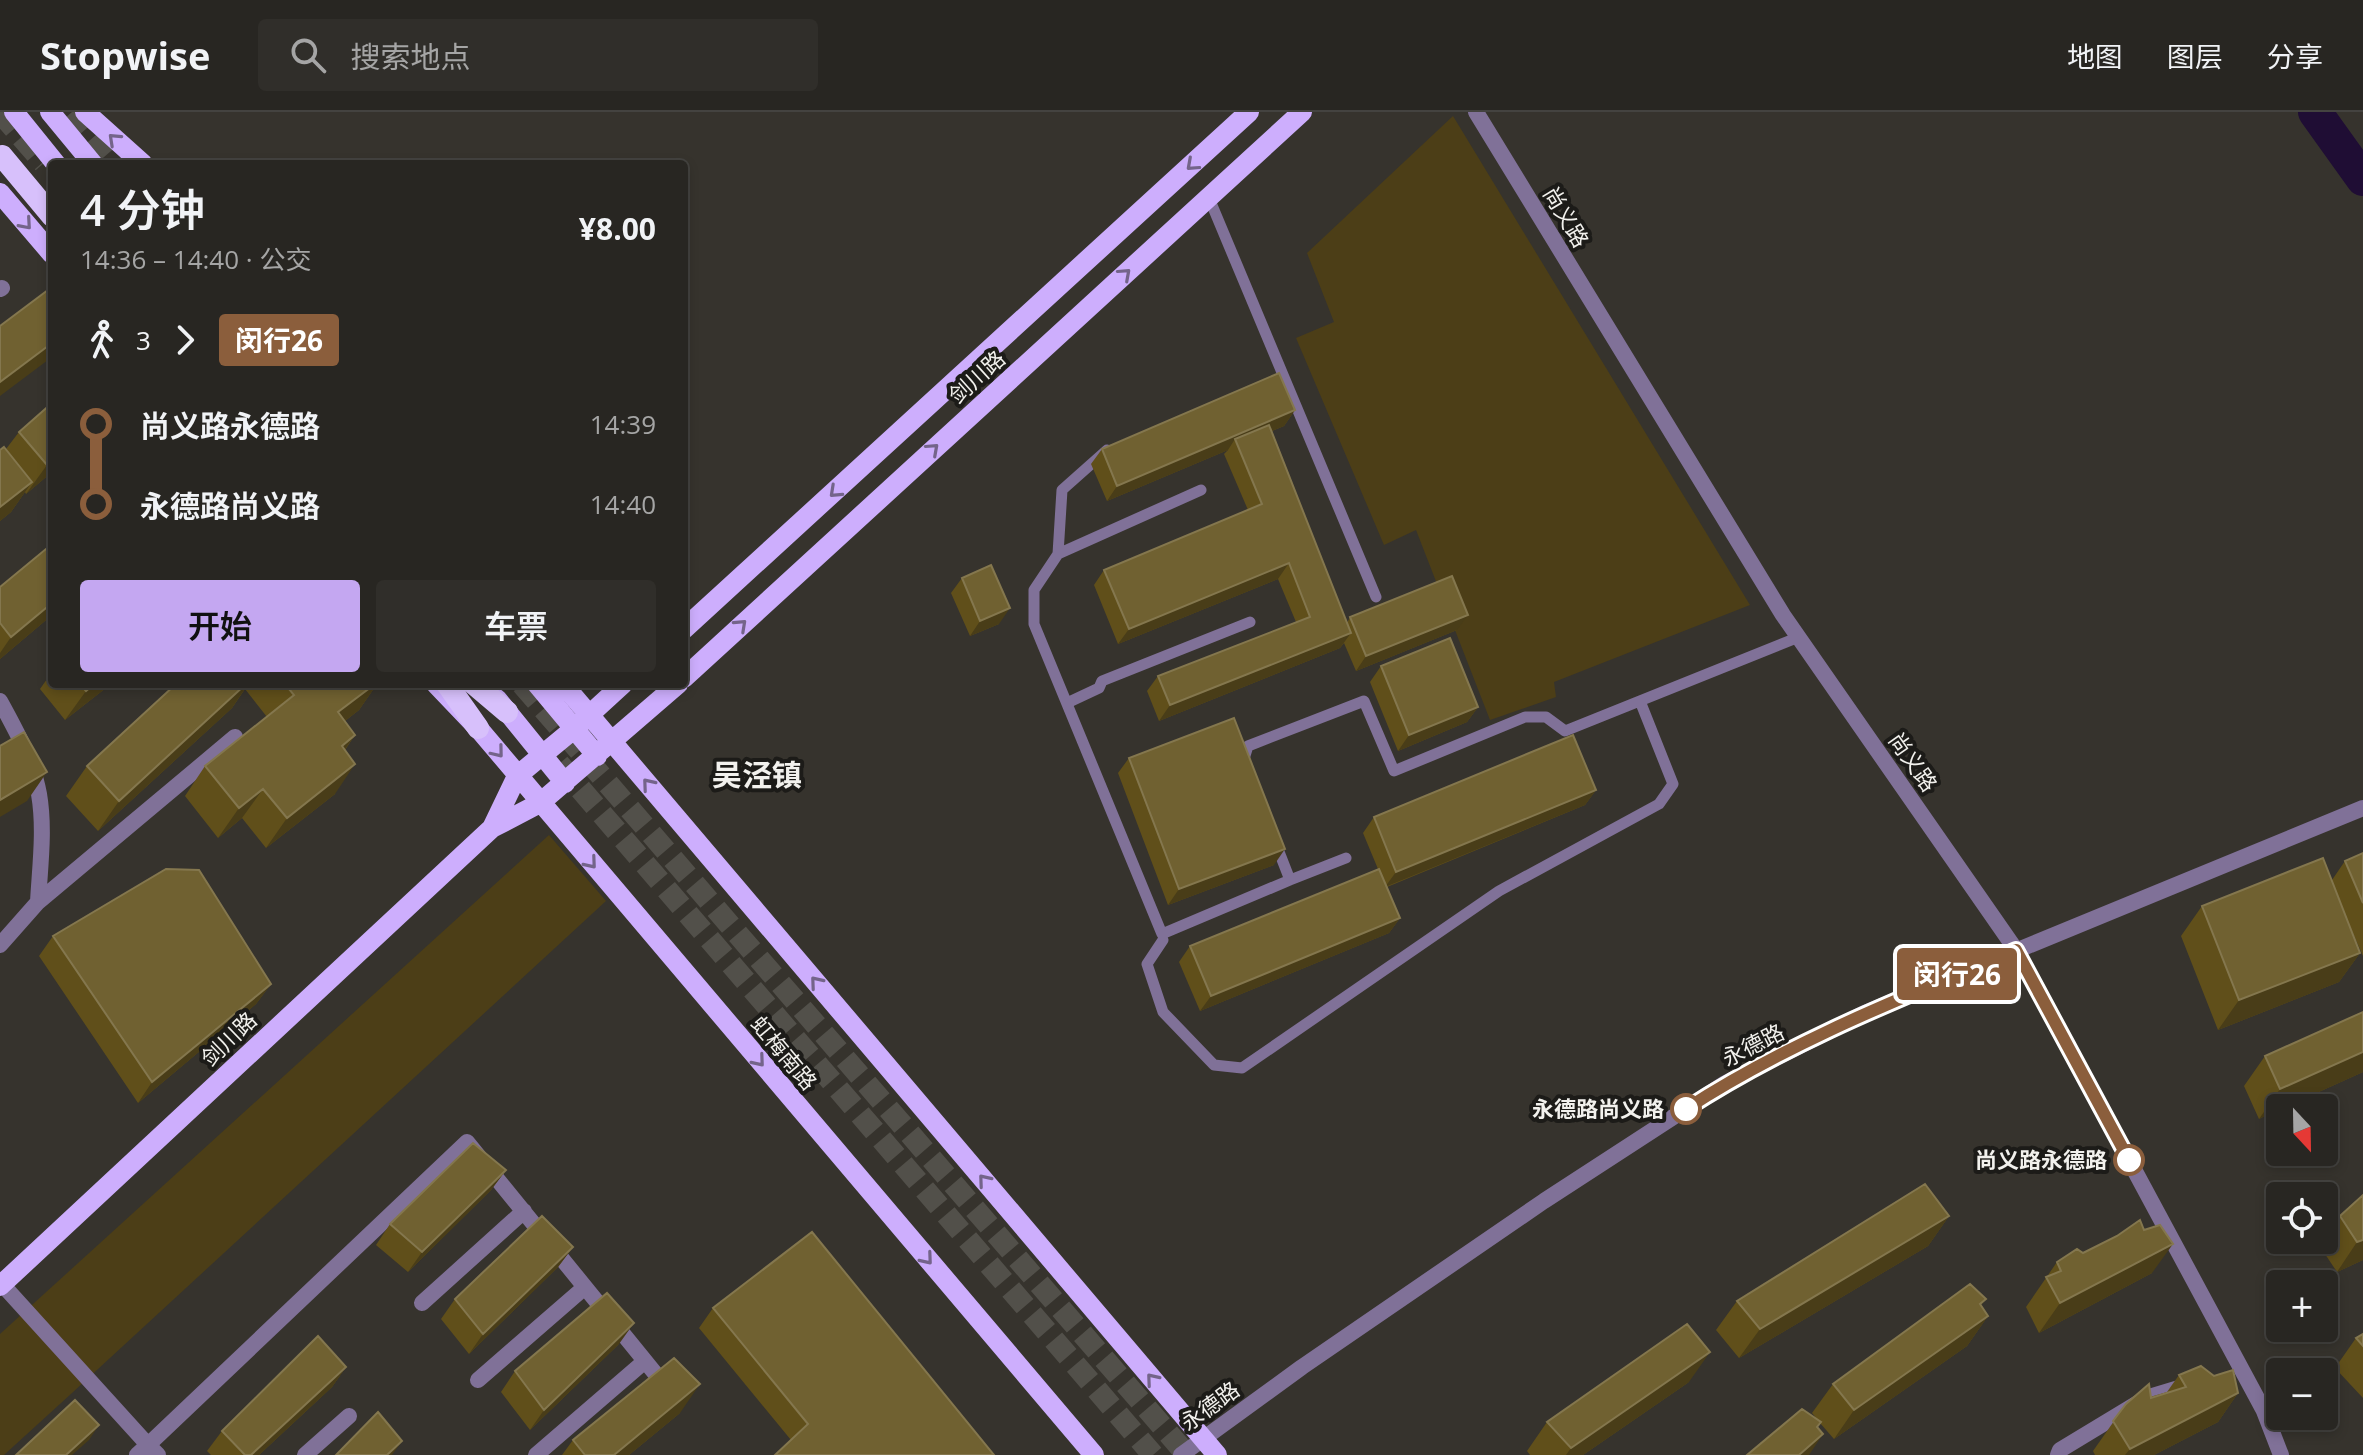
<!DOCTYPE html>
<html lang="zh">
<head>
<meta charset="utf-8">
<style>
  body { margin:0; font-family:"Open Sans","Noto Sans SC",sans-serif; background:#302e2a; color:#f1f3f6; height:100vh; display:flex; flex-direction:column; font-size:30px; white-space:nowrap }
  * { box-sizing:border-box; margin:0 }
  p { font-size:26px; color:#a5a5a5 }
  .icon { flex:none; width:44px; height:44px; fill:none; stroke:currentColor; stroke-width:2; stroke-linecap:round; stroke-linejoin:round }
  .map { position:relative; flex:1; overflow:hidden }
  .drawer { position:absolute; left:48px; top:48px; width:640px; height:528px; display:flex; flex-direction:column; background:#282622; border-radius:8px; box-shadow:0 4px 12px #0003,0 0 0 2px #444340 }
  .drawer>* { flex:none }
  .badge { padding:0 16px; border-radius:6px; font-size:28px; line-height:52px }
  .needle { width:52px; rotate:158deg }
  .tools { position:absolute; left:2266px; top:982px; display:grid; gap:16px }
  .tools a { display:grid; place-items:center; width:72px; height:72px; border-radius:8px; background:#282622; box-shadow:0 4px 12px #0003,0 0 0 2px #444340; font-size:40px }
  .map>.badge { position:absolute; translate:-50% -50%; box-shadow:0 0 0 4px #fff }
  .legs { display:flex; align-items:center; gap:12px; height:88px; padding:0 32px; font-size:26px }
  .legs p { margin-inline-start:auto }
  .headline { display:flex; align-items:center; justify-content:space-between; height:136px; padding:0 32px }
  h1 { font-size:44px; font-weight:600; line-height:60px }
  .primary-button { display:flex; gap:16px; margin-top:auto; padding:16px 32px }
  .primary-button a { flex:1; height:92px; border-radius:8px; background:#c4a7f1; color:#111; font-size:32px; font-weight:600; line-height:92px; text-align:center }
  .primary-button a+a { background:#302e2a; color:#f1f3f6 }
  ul { padding:0 32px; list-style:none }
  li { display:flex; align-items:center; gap:28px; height:80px; font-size:30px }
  li i { display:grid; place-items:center; width:12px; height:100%; margin:0 10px; background:currentColor }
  li i::after { content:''; width:20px; height:20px; margin:-10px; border:6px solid; border-radius:50%; background:#282622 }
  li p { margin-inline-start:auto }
  li:first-child i { background:linear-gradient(#0000 50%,currentColor 0) }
  li:last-child i { background:linear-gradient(currentColor 50%,#0000 0) }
  header { display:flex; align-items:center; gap:48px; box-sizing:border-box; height:112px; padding:0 40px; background:#282622; border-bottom:2px solid #444340 }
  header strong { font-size:38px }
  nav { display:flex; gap:44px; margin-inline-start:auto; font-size:28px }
  .search { width:560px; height:72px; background:#302e2a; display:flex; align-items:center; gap:20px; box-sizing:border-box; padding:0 28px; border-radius:8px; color:#a5a5a5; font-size:30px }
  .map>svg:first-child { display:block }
  .green { fill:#4c3e17 }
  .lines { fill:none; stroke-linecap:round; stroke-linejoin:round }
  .river { stroke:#1f0d34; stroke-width:34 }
  .trunk-tunnel { stroke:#52504a; stroke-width:22; stroke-dasharray:22 11; stroke-linecap:butt }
  .service { stroke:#807198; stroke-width:11 }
  .minor { stroke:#807198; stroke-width:16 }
  .tertiary { stroke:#807198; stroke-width:16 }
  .primary { stroke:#cdaefd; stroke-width:20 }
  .trunk { stroke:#d7c0fb; stroke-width:22 }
  .wall { fill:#604f1a }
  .shaded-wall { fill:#493d18 }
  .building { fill:#706131; stroke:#84774e; stroke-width:2 }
  .oneway { stroke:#74648a }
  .line-1-casing { stroke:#fff; stroke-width:18 }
  .line-1 { stroke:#8b5e3c; stroke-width:12 }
  .stop-1-dot { fill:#fff; stroke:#8b5e3c; stroke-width:4 }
  .labels { text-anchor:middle; stroke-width:8; stroke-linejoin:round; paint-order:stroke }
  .street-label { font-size:22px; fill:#f2f1ed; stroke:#1c1b18 }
  .stop-label { font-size:22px; font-weight:bold; fill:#f2f1ed; stroke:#1c1b18; text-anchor:end }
  .district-label { font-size:30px; font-weight:bold; fill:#f2f1ed; stroke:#1c1b18 }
</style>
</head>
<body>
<header>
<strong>Stopwise</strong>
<div class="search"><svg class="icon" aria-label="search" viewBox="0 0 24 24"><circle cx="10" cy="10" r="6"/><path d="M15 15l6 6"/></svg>搜索地点</div>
<nav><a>地图</a><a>图层</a><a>分享</a></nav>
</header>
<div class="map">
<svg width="2363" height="1343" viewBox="0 0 2363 1343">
  <rect width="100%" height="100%" fill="#36332d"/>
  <path class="green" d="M1453,4L1750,493L1554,570L1556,585L1490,608L1416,418L1384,433L1296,226L1334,210L1307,141Z
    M549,723L606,789L72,1281L4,1343H0V1222Z"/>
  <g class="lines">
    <path class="river" d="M2315,0L2363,67"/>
    <path class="trunk-tunnel" d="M0,0L44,51
      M72,0L117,52
      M522,572L1187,1343
      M559,652L1153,1343"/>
    <path class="service" d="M1209,86L1376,485
      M1107,338L1062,378L1058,442L1034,478V512L1162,822L1290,768L1276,732
      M1058,442L1201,378
      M1067,591L1099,576L1102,569L1250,510
      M1246,652L1244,647L1248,634L1364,589L1394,659L1525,605H1546L1565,619L1799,525
      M1290,768L1346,746
      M1163,828L1147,852L1163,900L1214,953L1242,956L1499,779L1659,692L1673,672L1640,589"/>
    <path class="minor" d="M1476,0L1783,503L2016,838L2264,1299L2281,1343
      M0,177L2,176
      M0,589C16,618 33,649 39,682C45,717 40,754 38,790
      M0,833L38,790L235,625
      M2,1172L148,1333L137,1343
      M422,1191L524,1099
      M478,1268L585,1175
      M158,1343L148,1333L467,1030L667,1276
      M305,1343L349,1304
      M536,1343L645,1249
      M2058,1343L2060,1338L2146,1286L2189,1273"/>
    <path class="tertiary" d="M1181,1343L1302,1255L1544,1089L1724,972L1865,901L2363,696"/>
    <path class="primary" d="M14,0L56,52
      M50,0L93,52
      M85,0L143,52
      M0,81L52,142
      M684,517L1249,0
      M684,566L1302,0
      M436,572L478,616L1094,1343
      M537,572L597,644
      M563,572L1217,1343
      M497,587L565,671
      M492,716L517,664L575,616L623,572
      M0,1174L492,716L540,691L678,572"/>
    <path class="trunk" d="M2,44L52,104
      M447,572L478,616
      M474,572L507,600"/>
  </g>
  <path class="wall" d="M52,291V360L26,382L25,380L11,400L0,409V338L6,337L19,320Z
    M1295,298L1284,314L1272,319L1347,511L1350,505L1457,518L1356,559L1344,531L1340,536L1159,609L1147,579L1158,564L1296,510L1278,467L1118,532L1094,473L1104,458L1248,398L1224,342L1228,338L1107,389L1091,352L1102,337Z
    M52,432V503L0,547V475Z
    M962,466L999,512L970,524L951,481Z
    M1381,554L1478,595L1467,610L1398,639L1370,570Z
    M52,560V572H111L65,608L40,577Z
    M176,572H377L359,598L345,609L355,623L345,638L335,682L266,736L242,706L218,726L185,684L205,654L267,605L245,577L232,596L98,719L66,684L87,654Z
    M1129,646L1274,753L1168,793L1118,661Z
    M1596,678L1585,693L1387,775L1400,806L1389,821L1200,899L1179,850L1190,834L1378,757L1363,721L1374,705Z
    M2363,741V844L2347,808L2360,841L2339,870L2218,918L2181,824L2202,794L2332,768L2345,749Z
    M53,824L271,872L256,892L138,991L39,844Z
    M2265,944L2363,960L2283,996H2280L2259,1007L2244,974Z
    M506,1058L491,1078L408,1160L376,1133L390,1112Z
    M2363,1083V1148L2337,1160L2319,1133L2324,1128V1126L2340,1104Z
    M1949,1104L1928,1134L1739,1246L1716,1218L1737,1189Z
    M573,1135L558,1155L469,1242L441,1207L455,1187Z
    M2083,1141L2152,1161L2039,1221L2026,1195L2057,1150Z
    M1986,1187L1981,1193L1988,1204L1967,1234L1834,1327L1820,1311L1817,1316L1809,1343L1818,1308L1812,1301L1833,1272Z
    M713,1196L994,1343L791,1328L699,1216Z
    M2363,1222V1286L2335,1256L2356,1226Z
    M619,1232L530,1318L501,1280L515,1259Z
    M346,1255L332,1275L259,1343H211L207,1339L222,1319Z
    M2179,1263L2238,1281L2218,1310L2154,1343H2095L2093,1339L2126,1292L2167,1280Z
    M1689,1270L1583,1343H1530L1527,1339L1547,1310Z
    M680,1301L629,1343H562L573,1328Z"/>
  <path class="shaded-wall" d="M52,231V245L0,284V270Z
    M1295,298L1284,314L1238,333L1235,327L1228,338L1107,389L1117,374Z
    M52,348V360L26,382L47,353Z
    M32,370L11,400L0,409V395Z
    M1289,451L1278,467L1118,532L1129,517Z
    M52,491V503L0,547V541L11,525Z
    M1010,496L999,512L970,524L980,509Z
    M1468,503L1457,518L1356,559L1366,544Z
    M1351,521L1340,536L1159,609L1170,593Z
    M94,572H111L65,608L86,579Z
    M246,572H248L232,596L98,719L119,689Z
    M375,572H377L359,598L318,630L338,600Z
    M1478,595L1467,610L1398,639L1409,623Z
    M355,623L334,653L342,634Z
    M355,652L335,682L266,736L287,706Z
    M47,660L27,689L0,705V688Z
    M263,677L242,706L218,726L239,696Z
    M1596,678L1585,693L1385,775L1396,760Z
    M1285,737L1274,753L1168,793L1179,777Z
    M1400,806L1389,821L1200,899L1211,884Z
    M2360,841L2339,870L2218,918L2239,888Z
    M271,872L256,892L138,991L152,970Z
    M2363,940V960L2283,996H2280V997L2259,1007L2280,977Z
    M506,1058L491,1078L408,1160L422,1140Z
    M1949,1104L1928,1134L1739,1246L1760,1217Z
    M2363,1128V1148L2337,1160L2357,1130Z
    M2173,1132L2152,1161L2039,1221L2060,1191Z
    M573,1135L558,1155L469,1242L483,1222Z
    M1988,1204L1967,1234L1834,1327L1854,1298Z
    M634,1211L619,1232L530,1318L544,1298Z
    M1710,1240L1689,1270L1583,1343H1566L1571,1336Z
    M346,1255L332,1275L259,1343H251Z
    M700,1272L680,1301L629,1343H614Z
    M2238,1281L2218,1310L2154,1343H2125L2130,1337Z
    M99,1313L89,1328L72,1343H66Z
    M1823,1322L1809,1343H1799Z
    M402,1329L392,1343H387Z"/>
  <path class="building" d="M52,175V231L0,270V214Z
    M1279,261L1295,298L1117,374L1102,337Z
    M52,291V348L47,353L19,320Z
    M1269,313L1351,521L1170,593L1158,564L1310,505L1289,451L1129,517L1104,458L1262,392L1235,327Z
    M4,335L32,370L0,395V338Z
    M52,432V491L11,525L0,511V475Z
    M991,453L1010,496L980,509L962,466Z
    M1452,464L1468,503L1366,544L1350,505Z
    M1450,526L1478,595L1409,623L1381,554Z
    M80,572H94L86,579Z
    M176,572H246L119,689L87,654Z
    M285,572H375L338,600L355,623L342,634L355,652L287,706L263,677L239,696L205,654L294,583Z
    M1234,606L1285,737L1179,777L1129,646Z
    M24,620L47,660L0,688V634Z
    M1573,623L1596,678L1396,760L1374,705Z
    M2363,741V791L2345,749Z
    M2323,746L2360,841L2239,888L2202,794Z
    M166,757L199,758L271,872L152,970L53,824Z
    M1379,757L1400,806L1211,884L1190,834Z
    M2363,900V940L2280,977L2265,944Z
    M473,1031L506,1058L422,1140L390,1112Z
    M1925,1072L1949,1104L1760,1217L1737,1189Z
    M2363,1083V1128L2357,1130L2340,1104Z
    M542,1104L573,1135L483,1222L455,1187Z
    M2140,1108L2144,1118L2160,1113L2173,1132L2060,1191L2046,1165L2061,1159L2057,1150L2077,1137L2083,1141L2117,1124Z
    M812,1120L994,1343H775L808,1312L713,1196Z
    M1970,1172L1986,1187L1980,1192L1988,1204L1854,1298L1833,1272Z
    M607,1181L634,1211L544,1298L515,1259Z
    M1687,1212L1710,1240L1571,1336L1547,1310Z
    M2363,1222V1234L2356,1226Z
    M318,1224L346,1255L251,1343H245L222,1319Z
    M674,1246L700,1272L614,1343H585L573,1328Z
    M2201,1254L2214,1264L2233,1258L2238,1281L2130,1337L2113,1309L2126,1292L2149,1272L2151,1286L2186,1275L2179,1263Z
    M75,1288L99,1313L66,1343H16Z
    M1802,1297L1821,1310L1817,1315L1823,1322L1799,1343H1747Z
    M378,1300L402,1329L387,1343H336Z"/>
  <defs><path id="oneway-chevron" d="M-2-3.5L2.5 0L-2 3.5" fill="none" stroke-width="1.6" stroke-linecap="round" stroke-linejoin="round" transform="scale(2)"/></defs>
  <g class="oneway">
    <use href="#oneway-chevron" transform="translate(114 27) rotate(-137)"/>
    <use href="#oneway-chevron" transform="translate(1192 53) rotate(138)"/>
    <use href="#oneway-chevron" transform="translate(26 112) rotate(49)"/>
    <use href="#oneway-chevron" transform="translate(1125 162) rotate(-42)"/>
    <use href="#oneway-chevron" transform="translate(933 337) rotate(-42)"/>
    <use href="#oneway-chevron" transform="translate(835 380) rotate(137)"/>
    <use href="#oneway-chevron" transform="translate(741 513) rotate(-43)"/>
    <use href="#oneway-chevron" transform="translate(498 640) rotate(51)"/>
    <use href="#oneway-chevron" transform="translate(648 672) rotate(-130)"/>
    <use href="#oneway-chevron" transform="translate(591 751) rotate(50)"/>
    <use href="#oneway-chevron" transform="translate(816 870) rotate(-130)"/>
    <use href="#oneway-chevron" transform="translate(759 949) rotate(50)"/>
    <use href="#oneway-chevron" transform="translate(984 1068) rotate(-130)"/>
    <use href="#oneway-chevron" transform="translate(927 1147) rotate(50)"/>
    <use href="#oneway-chevron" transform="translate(1152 1267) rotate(-130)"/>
  </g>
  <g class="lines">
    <g class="line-1-casing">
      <path id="line-1" d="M1686,997C1789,930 1904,885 2016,838L2129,1048"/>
    </g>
    <use href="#line-1" class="line-1"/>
  </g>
  <g class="stop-1-dot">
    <circle cx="1686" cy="997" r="14"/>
    <circle cx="2129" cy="1048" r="14"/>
  </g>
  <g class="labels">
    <g class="street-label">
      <text transform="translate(1566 105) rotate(59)" y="8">尚义路</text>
      <text transform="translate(977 265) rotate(-42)" y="8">剑川路</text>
      <text transform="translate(1913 650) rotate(55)" y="8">尚义路</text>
      <text transform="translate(229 927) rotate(-44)" y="8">剑川路</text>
      <text transform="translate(1753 933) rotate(-27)" y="8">永德路</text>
      <text transform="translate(784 941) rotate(50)" y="8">虹梅南路</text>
      <text transform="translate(1210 1294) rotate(-36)" y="8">永德路</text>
    </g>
    <g class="stop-label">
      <text x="1664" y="1005">永德路尚义路</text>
      <text x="2107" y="1056">尚义路永德路</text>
    </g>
    <g class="district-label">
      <text x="757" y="674">吴泾镇</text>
    </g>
  </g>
</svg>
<div class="tools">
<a><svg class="needle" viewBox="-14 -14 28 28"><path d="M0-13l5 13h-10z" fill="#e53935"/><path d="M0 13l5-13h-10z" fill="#a5a5a5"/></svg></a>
<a><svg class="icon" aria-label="locate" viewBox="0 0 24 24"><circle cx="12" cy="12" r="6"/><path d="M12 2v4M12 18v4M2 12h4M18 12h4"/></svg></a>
<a>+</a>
<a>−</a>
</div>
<b class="badge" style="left:1957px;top:862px;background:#8b5e3c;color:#fff">闵行26</b>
<section class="drawer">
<div class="headline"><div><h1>4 分钟</h1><p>14:36 – 14:40 · 公交</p></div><b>¥8.00</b></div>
<div class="legs"><svg class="icon" aria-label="walk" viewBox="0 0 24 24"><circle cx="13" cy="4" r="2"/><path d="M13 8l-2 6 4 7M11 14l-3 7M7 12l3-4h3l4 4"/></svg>3<svg class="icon" aria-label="forward" viewBox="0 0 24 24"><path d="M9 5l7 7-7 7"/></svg><b class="badge" style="background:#8b5e3c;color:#fff">闵行26</b></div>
<ul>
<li><i style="color:#8b5e3c"></i><b>尚义路永德路</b><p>14:39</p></li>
<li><i style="color:#8b5e3c"></i><b>永德路尚义路</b><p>14:40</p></li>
</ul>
<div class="primary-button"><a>开始</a><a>车票</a></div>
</section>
</div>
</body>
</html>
